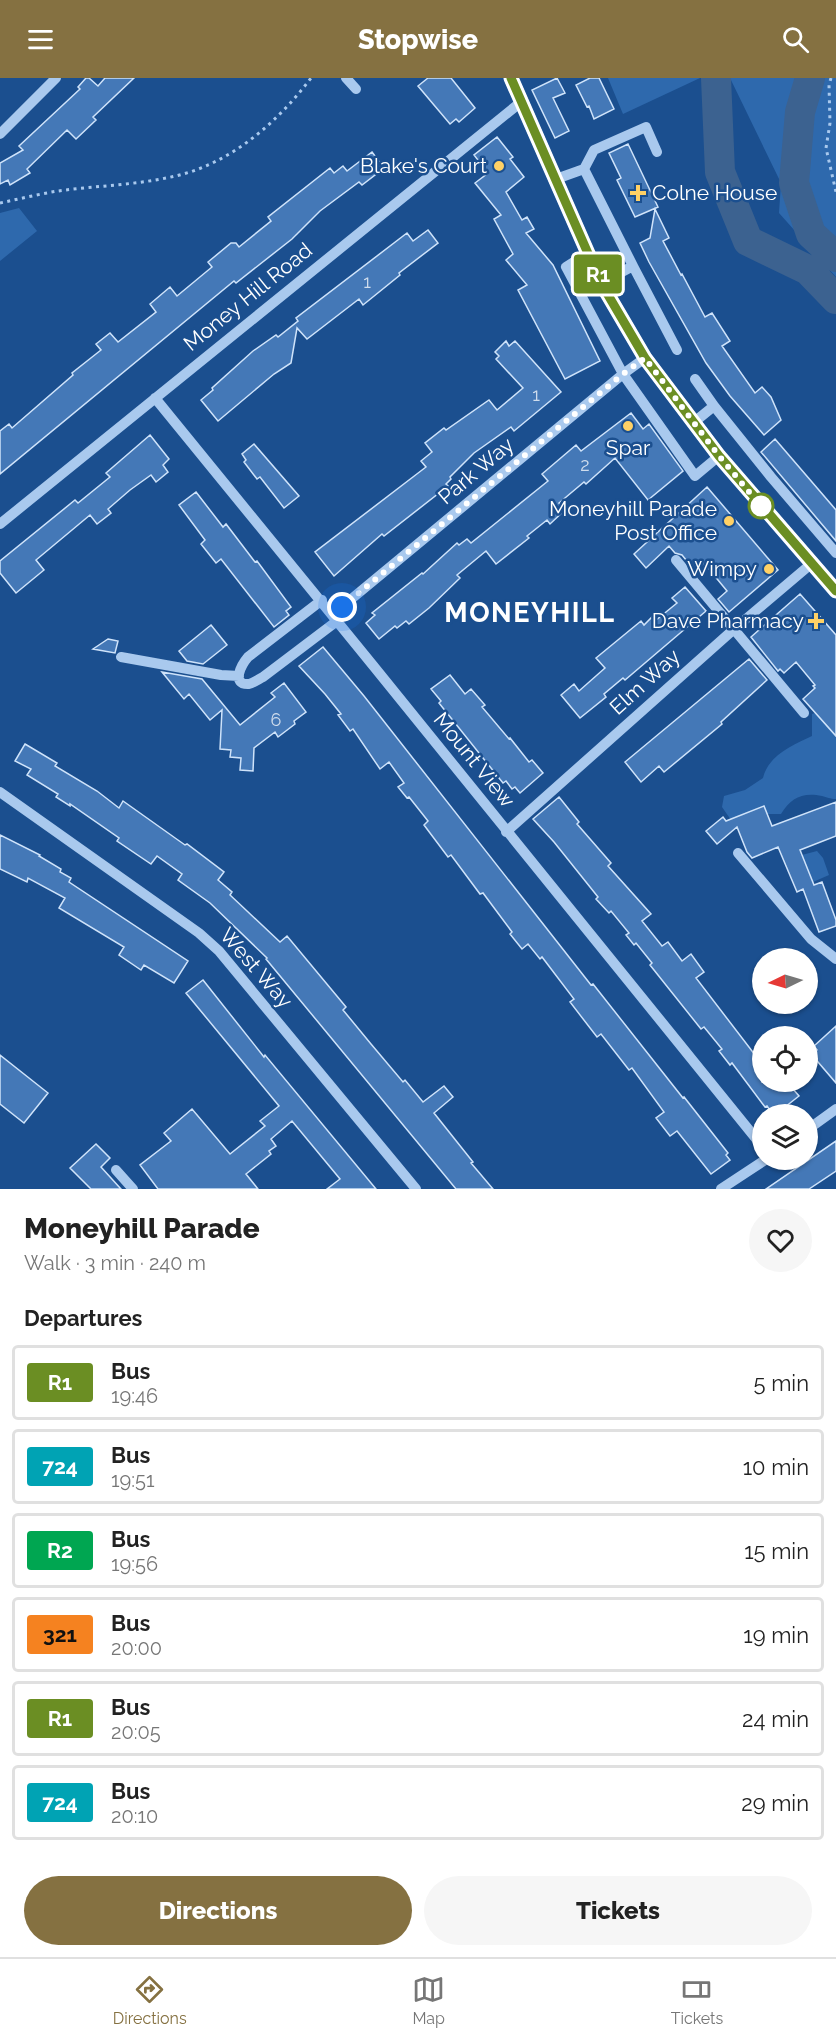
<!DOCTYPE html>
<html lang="en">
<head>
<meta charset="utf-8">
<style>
  body { margin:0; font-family:Raleway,sans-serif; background:#f6f6f6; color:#222; height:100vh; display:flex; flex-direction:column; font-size:22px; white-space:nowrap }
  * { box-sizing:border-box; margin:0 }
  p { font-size:20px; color:#767676 }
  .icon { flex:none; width:33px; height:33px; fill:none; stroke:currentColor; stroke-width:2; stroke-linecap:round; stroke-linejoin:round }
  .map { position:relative; height:1111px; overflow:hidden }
  .panel { display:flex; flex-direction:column; background:#fff; flex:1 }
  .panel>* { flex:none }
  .badge { padding:0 12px; border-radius:4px; font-size:21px; line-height:39px }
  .needle { width:39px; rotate:265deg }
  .buttons { position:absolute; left:752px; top:870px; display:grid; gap:12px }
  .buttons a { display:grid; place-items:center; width:66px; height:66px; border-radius:50%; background:#fff; box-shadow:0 2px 4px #0004; font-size:30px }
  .you { position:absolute; width:30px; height:30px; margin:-15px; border:4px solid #fff; border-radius:50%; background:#1a73e8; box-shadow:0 0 0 9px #1a73e833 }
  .map>.badge { position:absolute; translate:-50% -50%; box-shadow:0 0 0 3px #fff }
  h2 { padding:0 24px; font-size:22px; line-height:54px }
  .round { display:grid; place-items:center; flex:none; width:63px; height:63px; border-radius:32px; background:#f6f6f6 }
  .overview { display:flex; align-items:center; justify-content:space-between; height:102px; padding:0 24px }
  h1 { font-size:28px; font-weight:800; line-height:45px }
  .action { display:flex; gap:12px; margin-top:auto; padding:12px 24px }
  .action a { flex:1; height:69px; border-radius:36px; background:#857141; color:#fff; font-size:24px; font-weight:800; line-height:69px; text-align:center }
  .action a+a { background:#f6f6f6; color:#222 }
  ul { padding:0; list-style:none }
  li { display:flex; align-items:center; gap:18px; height:75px; margin:0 12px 9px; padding:0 12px; border:3px solid #e0e0e0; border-radius:6px }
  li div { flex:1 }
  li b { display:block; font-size:22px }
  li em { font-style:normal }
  li .badge { min-width:66px; font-weight:700; text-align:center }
  header { display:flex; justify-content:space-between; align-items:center; height:78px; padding:0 24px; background:#857141; color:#fff; font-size:27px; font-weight:800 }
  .tabs { display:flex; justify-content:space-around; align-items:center; height:84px; border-top:2px solid #e0e0e0; background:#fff; font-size:16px; color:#767676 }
  .tabs a { display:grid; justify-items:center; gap:3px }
  .tabs .on { color:#857141 }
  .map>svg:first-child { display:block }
  .green { fill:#2e69ad }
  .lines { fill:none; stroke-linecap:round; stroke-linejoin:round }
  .river { stroke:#3c6290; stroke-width:30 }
  .building { fill:#4478b7; stroke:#cfe3fa; stroke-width:1.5 }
  .path { stroke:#a9c9ee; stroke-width:3; stroke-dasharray:3 4.5; stroke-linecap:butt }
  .minor { stroke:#a9c9ee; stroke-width:10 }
  .major { stroke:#f0f6ff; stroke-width:15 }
  .line-casing { stroke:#fff; stroke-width:14 }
  .line { stroke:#6b8e23; stroke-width:9 }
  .walk { stroke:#fff; stroke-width:6; stroke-dasharray:0 10.8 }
  .poi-dot { fill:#ffd166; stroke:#1b4f8f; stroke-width:2 }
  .stop-dot { fill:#fff; stroke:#6b8e23; stroke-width:3 }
  .labels { text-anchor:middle; stroke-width:5; stroke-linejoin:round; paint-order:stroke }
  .number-label { font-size:18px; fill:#d0dded }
  .poi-label { font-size:21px; fill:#fff; stroke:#1b4f8f; text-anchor:end }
  .street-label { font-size:21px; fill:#fff; stroke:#1b4f8f }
  .district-label { font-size:27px; font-weight:bold; letter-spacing:1.5px; fill:#fff; stroke:#1b4f8f }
</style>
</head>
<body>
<header><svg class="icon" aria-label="menu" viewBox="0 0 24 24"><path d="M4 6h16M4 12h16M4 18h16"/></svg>Stopwise<svg class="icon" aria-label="search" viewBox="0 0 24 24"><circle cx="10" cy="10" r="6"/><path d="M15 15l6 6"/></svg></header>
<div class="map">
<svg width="836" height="1111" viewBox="0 0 836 1111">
  <rect width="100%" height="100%" fill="#1b4f8f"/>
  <path class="green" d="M608,0H700L623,36Z
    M730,0H836V199L779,135L781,105Z
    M19,130L37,153L0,183V135Z
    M836,627V721C830,721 827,719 822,718C802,714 791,720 781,736H764L731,742L722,729L724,718L745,712L763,700C768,678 792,667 812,658V636Z
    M817,773L823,780L829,797L813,804L802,777Z"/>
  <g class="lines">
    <path class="river" d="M716,0L720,94L748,163L808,192L836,221
      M810,0L800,34L794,105L811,156L836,179"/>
  </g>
  <path class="building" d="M86,0H89L98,8L105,0H134L93,39L96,42L76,61L67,52L27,91L30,95L10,107L8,102L0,106V85L23,72L19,68L80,11L78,9Z
    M428,0H451L475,30L459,44L456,41L450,46L418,8Z
    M557,0L565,15L553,20L569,53L555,60L532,12Z
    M590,0H599L614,31L594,41L589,28L587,29L576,7Z
    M497,59L513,79L510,81L524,99L506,114L522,142L527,139L534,151L526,155L553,187L600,283L565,301L518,212L527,207L506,182L513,176L494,141L501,137L475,105L488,95L474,77Z
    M628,66L658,129L635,139L617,102L621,100L609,75Z
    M372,74L384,90L362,107L359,104L320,133L292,161L236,205L234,203L0,396V353L9,346L12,350L73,297L72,295L101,272L96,266L110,255L118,264L156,234L150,226L170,209L177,218L212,189L208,184L231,165H236L239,169L271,143L268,139L330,90L334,95L343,88L347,93Z
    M655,131L669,160L663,163L681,197L682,196L705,239L712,235L730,263L722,268L755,315L762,309L771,319L781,342L764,357L730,318L706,285L649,184L640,165L650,160Z
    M428,152L438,165L399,195L400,197L363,227L359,221L307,261L297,250L291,285L274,296L218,343L201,322L213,312L212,310L253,273L276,257L278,259L298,243L296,240L407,155L413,163Z
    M506,263L509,268L515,263L561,314L514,353L511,349L474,375L450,399L451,401L446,406L448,408L384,458L382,456L334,498L315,474L426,389L421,383L432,374L425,365L444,350L446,352L489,322L497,332L523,310L496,281L499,278L495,274Z
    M631,335L643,351L649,346L683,393L648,422L615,380L586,406L584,404L559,425L565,432L550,446L547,442L527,458L529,460L496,486L486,473L457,497L460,500L429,530L409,546L406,543L397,550L395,548L379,561L366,545L375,537L372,535L422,495L423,496L457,465L459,467L467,461L471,465L548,403L542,396L576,367L581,373Z
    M150,357L169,381L163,387L168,394L156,404L151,397L130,412L108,431L111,435L97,446L90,437L36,482L44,492L16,515L0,495V483L75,422L78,425L110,399L106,395Z
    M775,361L836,432V463L761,374Z
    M254,366L299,418L284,430L260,399L257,401L244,384L246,382L242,376Z
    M707,409L778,492L729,534L718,521L727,513L704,485L695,493L682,477L675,475L669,468L646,490L634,476Z
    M196,414L223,449L226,446L255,484L257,483L291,529L286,533L289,537L274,549L221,481L216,485L201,466L205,462L179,427Z
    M685,509L706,533L625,602L623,600L604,616L606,619L580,640L561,617L574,606L579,613L605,590L596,580L641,543L644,547L652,539L655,543L677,525L672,520Z
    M800,516L836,557V658L803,621L815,610L813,608L815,607L796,584L784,595L780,591L778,593L751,559Z
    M211,547L227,567L203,586L187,583L179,573Z
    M108,561L118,563L115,575L93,571Z
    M323,569L364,618L591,907L593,906L683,1020L684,1019L728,1075L726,1077L730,1082L711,1096L677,1053L670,1058L656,1040L664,1034L632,990L629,992L601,956L597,959L570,924L574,921L542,879L540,881L528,866L522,871L510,856L512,854L483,815L480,816L451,777L448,779L424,747L428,743L409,719L407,720L398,709L404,705L389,684L380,691L353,651L350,653L338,637L341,636L325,616L299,588Z
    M749,581L767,602L721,644L722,646L664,694L659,688L641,704L625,684Z
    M162,594L202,601L240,647L275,619L271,615L284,605L306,634L294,643L295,646L278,659L275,654L254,670L253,693L240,692L241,680L230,679L231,672L220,671L222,632L210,642L189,616L184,621Z
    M450,597L465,616L471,611L485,627L482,629L509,661L510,660L529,684L532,682L543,695L520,715L515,709L512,711L506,703L503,705L439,625L441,623L431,611Z
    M25,666L57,685L55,688L97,713L119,730L123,723L185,767L187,766L224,794L218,802L232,814L230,817L280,864L287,858L346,929L343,932L371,966L403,1004L405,1002L423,1024L444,1008L453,1019L434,1035L473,1084L471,1085L493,1111H456L266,881L267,880L210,825L178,802L182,796L157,778L151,786L117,763L119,760L70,726V728L56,719L58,716L27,697L31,691L15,683Z
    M559,719L579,744L577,746L611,785L608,788L651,836L642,843L662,868L668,864L682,883L691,876L704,894L696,900L762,986V1004H787L799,1018L776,1036H773L767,1028L765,1029L732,985L730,987L719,973L722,971L704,949L701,951L650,887L652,885L636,865L634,867L626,857L629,855L611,833L609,835L596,821L598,819L554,764L533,741Z
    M836,724V758L800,772L814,807L822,804L836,842V848L819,854L803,811L797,814L778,769L752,780L747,774L737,749L717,766L706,753L723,739L726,743L764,728L772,748Z
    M0,757L40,777L39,778L61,791L60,794L71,800L69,804L188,883L174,905L144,887L141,892L119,877L124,869L59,830L65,820L28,800L27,804L0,791Z
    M203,902L264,979L265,977L376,1111H327L340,1101L292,1043L271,1061L276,1068L269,1073L271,1076L246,1096L258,1111H158L140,1087L171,1063L164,1055L192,1031L230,1076L265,1048L260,1043L279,1028L186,915Z
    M836,948V1005L812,977L817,972L814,968Z
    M0,977L48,1015L24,1045L0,1026Z
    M836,1063V1093L809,1111H766Z
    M96,1066L110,1080L101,1089L121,1111H91L70,1090Z"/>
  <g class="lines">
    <path class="path" d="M831,0L829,7L830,45L826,70L836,114
      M0,125C19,121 39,116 58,113C101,107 148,107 190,94C239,78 280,41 311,0"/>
    <path class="minor" d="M346,0L356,11
      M0,56L56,0
      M584,91L594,72L646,49L657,74
      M556,101L584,91L633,188
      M588,175L566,189L623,296L695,398L719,378
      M601,205L633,188L677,272
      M695,301L714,328
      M155,320C359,568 559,819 762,1068
      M693,345L714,328L771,399L836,475
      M0,446L521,24
      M676,482L804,635
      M322,522L248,579C242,586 230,607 249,606C253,605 259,601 263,599L337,543
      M332,537L623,296L645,280
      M121,579L221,597L239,598
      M0,714L199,855L219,873L416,1111
      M506,754L733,552L811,486
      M738,775L811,861L836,881
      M807,1052L836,1031
      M116,1092L133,1111
      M721,1111L765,1082"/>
    <path class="major" d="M511,0L601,205L645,280L719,378L836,513"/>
  </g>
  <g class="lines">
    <g class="line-casing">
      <path id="line" d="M511,0L601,205L645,280L719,378L836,513"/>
    </g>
    <use href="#line" class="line"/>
    <path class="walk" d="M342,529L623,296L645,280L719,378L761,428"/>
  </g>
  <g class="poi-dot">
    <circle cx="499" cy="88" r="6"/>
    <path d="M635 106h6v6h6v6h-6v6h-6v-6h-6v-6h6z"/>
    <circle cx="628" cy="348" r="6"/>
    <circle cx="729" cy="443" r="6"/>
    <circle cx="769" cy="491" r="6"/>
    <path d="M813 534h6v6h6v6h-6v6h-6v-6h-6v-6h6z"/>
  </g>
  <circle class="stop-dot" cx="761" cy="428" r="12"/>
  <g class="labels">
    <g class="number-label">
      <text x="367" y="210">1</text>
      <text x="536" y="323">1</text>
      <text x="585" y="393">2</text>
      <text x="276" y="648">6</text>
    </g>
    <g class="poi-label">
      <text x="487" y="95">Blake's Court</text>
      <text x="652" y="122" text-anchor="start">Colne House</text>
      <text x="628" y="377" text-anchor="middle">Spar</text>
      <text x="717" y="438">Moneyhill Parade<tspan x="717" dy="24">Post Office</tspan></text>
      <text x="757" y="498">Wimpy</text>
      <text x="804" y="550">Dave Pharmacy</text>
    </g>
    <g class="street-label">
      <text transform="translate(248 219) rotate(-39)" y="7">Money Hill Road</text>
      <text transform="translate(476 393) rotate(-40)" y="7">Park Way</text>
      <text transform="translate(645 604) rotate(-42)" y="7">Elm Way</text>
      <text transform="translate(474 682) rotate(51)" y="7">Mount View</text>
      <text transform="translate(256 890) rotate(49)" y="7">West Way</text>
    </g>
    <g class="district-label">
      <text x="530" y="544">MONEYHILL</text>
    </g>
  </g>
</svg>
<div class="buttons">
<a><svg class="needle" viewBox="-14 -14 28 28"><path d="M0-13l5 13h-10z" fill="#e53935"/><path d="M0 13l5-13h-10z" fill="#767676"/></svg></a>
<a><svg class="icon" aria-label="locate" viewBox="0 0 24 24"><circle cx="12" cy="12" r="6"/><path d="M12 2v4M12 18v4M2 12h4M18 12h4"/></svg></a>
<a><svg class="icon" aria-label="layers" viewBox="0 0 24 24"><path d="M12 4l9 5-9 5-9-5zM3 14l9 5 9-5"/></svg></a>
</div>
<div class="you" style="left:342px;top:529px"></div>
<b class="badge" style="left:598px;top:196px;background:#6b8e23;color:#fff">R1</b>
</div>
<section class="panel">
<div class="overview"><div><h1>Moneyhill Parade</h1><p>Walk · 3 min · 240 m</p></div><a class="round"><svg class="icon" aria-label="heart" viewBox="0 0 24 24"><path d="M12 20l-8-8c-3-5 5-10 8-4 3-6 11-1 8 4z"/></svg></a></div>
<h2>Departures</h2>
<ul>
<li><span class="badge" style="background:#6b8e23;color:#fff">R1</span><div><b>Bus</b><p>19:46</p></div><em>5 min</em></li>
<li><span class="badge" style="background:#00a3b4;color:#fff">724</span><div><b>Bus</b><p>19:51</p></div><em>10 min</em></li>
<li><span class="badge" style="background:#00a651;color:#fff">R2</span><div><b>Bus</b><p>19:56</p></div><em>15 min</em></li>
<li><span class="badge" style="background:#f58220;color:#111">321</span><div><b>Bus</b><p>20:00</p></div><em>19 min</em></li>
<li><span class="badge" style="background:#6b8e23;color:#fff">R1</span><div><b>Bus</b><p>20:05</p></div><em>24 min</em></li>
<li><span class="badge" style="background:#00a3b4;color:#fff">724</span><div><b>Bus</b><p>20:10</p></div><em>29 min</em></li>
</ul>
<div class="action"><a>Directions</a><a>Tickets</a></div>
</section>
<nav class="tabs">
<a class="on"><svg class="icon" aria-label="directions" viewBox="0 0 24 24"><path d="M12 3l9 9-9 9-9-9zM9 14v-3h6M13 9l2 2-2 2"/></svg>Directions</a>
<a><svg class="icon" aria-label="map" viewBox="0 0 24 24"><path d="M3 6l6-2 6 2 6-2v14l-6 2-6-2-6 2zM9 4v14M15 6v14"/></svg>Map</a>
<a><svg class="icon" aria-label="tickets" viewBox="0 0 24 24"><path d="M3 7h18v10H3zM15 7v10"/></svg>Tickets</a>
</nav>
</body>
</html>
